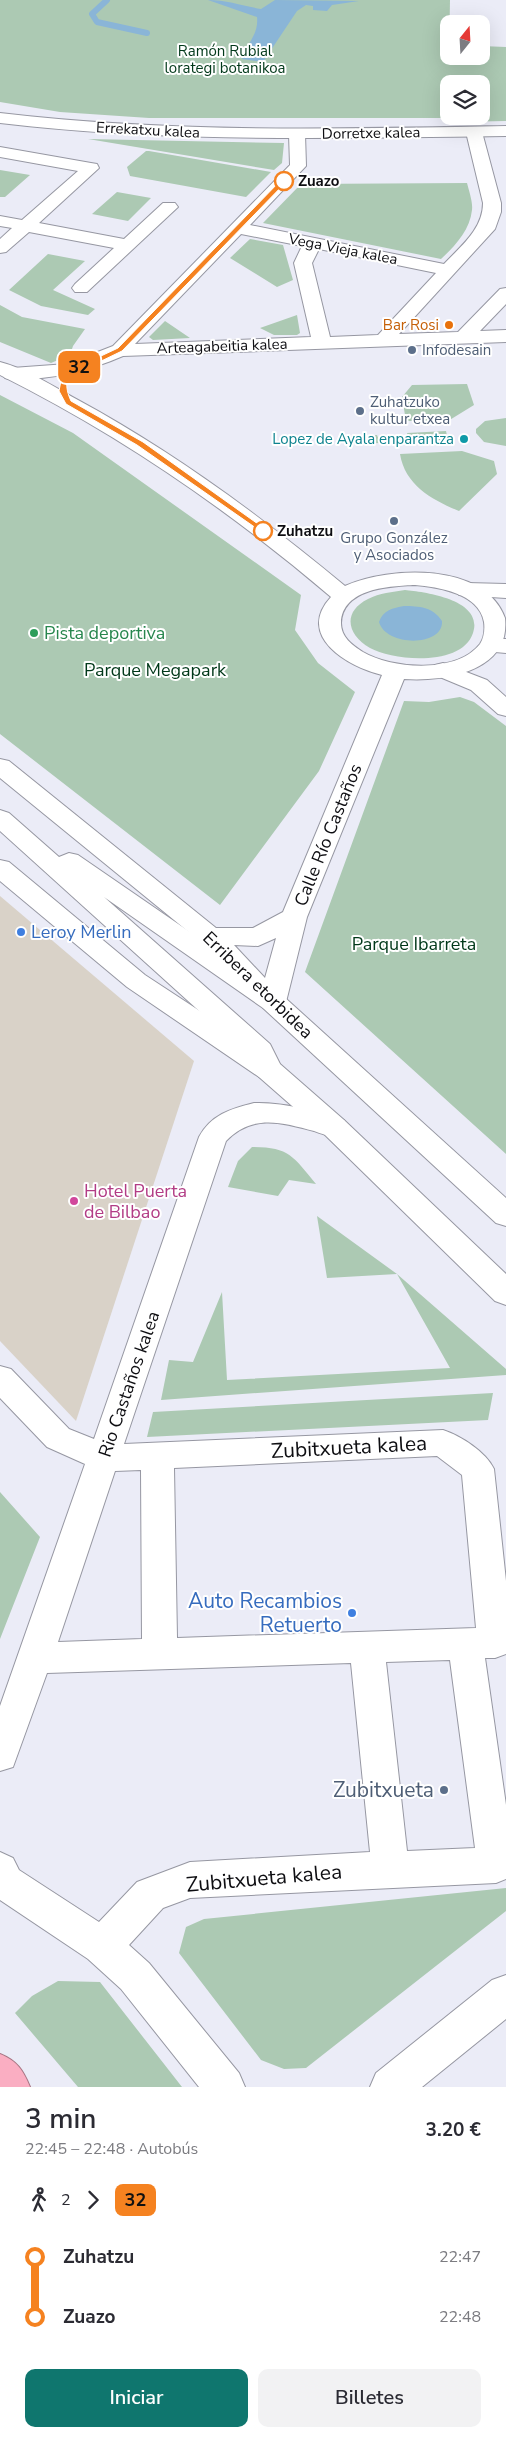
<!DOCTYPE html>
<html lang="es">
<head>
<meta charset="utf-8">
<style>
  body { margin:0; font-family:"Nunito Sans",sans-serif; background:#f2f2f3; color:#2b2b33; height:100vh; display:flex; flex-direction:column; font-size:19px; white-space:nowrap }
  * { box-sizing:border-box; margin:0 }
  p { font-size:16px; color:#7c7c81 }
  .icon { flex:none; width:28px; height:28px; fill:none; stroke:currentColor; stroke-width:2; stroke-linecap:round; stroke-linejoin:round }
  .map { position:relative; height:2087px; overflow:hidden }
  .side { display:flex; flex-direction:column; background:#fff; flex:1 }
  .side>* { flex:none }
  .badge { padding:0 10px; border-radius:8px; font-size:18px; line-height:32px }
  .needle { width:32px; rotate:18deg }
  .tools { position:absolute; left:440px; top:15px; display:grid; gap:10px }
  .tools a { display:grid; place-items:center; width:50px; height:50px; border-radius:10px; background:#fff; box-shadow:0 5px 20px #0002; font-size:25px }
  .map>.badge { position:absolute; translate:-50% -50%; box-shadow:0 0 0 2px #fff }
  .legs { display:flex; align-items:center; gap:8px; height:55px; padding:0 25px; font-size:16px }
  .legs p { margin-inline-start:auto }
  .head { display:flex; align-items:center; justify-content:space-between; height:85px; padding:0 25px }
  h1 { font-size:28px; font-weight:600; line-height:38px }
  .primary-button { display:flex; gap:10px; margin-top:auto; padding:10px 25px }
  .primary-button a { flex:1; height:58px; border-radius:10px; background:#0f766e; color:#fff; font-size:20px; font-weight:600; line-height:58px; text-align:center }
  .primary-button a+a { background:#f2f2f3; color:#2b2b33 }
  ul { padding:0 25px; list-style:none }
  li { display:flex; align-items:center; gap:18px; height:60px; font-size:19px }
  li i { display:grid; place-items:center; width:8px; height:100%; margin:0 6px; background:currentColor }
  li i::after { content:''; width:12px; height:12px; margin:-6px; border:4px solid; border-radius:50%; background:#fff }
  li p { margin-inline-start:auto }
  li:first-child i { background:linear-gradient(#0000 50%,currentColor 0) }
  li:last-child i { background:linear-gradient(currentColor 50%,#0000 0) }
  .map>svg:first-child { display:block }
  .green { fill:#acc9b3; fill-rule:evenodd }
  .water { fill:#8ab5d7 }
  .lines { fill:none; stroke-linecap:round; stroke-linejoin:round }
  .stream { stroke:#8ab5d7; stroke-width:6 }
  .building { fill:#d9d2c8 }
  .minor-casing { stroke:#9697a2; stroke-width:2 }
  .tertiary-casing { stroke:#9697a2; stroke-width:2 }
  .secondary-casing { stroke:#9697a2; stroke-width:2 }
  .motorway-casing { stroke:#a77684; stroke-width:2 }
  .minor { fill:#fff; fill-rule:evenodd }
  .tertiary { fill:#fff; fill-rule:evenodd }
  .secondary { fill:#fff; fill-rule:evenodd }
  .motorway { fill:#faaec2; fill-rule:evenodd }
  .line-1 { fill:#f58220; stroke:#fff }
  .stop-1-dot { fill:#fff; stroke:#f58220; stroke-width:2.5 }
  .food-dot { fill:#e8710a; stroke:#fff; stroke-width:2 }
  .service-dot { fill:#5c6f8a; stroke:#fff; stroke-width:2 }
  .culture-dot { fill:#0f9aa8; stroke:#fff; stroke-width:2 }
  .leisure-dot { fill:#2e9e5b; stroke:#fff; stroke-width:2 }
  .shop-dot { fill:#3f7fe0; stroke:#fff; stroke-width:2 }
  .hotel-dot { fill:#d1479c; stroke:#fff; stroke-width:2 }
  .labels { text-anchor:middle; stroke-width:4; stroke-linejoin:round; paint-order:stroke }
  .far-park-label { font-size:15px; fill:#003819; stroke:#fff }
  .far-street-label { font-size:15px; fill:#0e0e12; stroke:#fff }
  .far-stop-label { font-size:15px; font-weight:bold; fill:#0e0e12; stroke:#fff; text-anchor:start }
  .far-food-label { font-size:15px; fill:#c56008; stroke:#fff; text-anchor:end }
  .far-service-label { font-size:15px; fill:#4e5e75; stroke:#fff; text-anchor:start }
  .far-culture-label { font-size:15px; fill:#0d838f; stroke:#fff; text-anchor:end }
  .leisure-label { font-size:18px; fill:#27864d; stroke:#fff; text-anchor:start }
  .park-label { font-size:18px; fill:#003819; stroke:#fff }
  .street-label { font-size:18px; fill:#0e0e12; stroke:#fff }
  .shop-label { font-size:18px; fill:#366cbe; stroke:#fff; text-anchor:start }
  .hotel-label { font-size:18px; fill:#b23c85; stroke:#fff; text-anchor:start }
  .near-street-label { font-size:21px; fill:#0e0e12; stroke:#fff }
  .near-shop-label { font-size:21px; fill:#366cbe; stroke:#fff; text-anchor:end }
  .near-service-label { font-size:21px; fill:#4e5e75; stroke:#fff; text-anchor:end }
</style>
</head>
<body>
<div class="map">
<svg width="506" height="2087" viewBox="0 0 506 2087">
  <rect width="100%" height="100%" fill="#ebecf7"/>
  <path class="green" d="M0,0H450L449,56H481V46L506,47V121L453,122L445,118H149L60,112L0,102ZM449,84H481V116H449Z
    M88,139L284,143L282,163L274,170Z
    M146,151H149L271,172L246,197L130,176L127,167Z
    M0,170L30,175L5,197H0Z
    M467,183C469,191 473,202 472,210C470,230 455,246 441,259L263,223L301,184Z
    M117,192L151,198L128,221L92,214Z
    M250,239L283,245L293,280L277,287L230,258Z
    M48,254L85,261L53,290L95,309L88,315L41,306L9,290Z
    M0,305L22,317L85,329L73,346L70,355L51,363L0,342Z
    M297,315L300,333L297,335H274L260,328Z
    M165,321L190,338L153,340L149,337Z
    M467,384L474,405L448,421H406L402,397L412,385Z
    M0,395L73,433L301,595L295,630L318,663L355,692L319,771L220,905L0,734Z
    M506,418V446L484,442L476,433V429L485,421Z
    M446,431L448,440L410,442L407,433Z
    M377,435L380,443L353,444L350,436Z
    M462,451L494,461L497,474L459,511C432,500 405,485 400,454Z
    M405,590C426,592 484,600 473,633C462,667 393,661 370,648C347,635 342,612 368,599C380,593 392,592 405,590Z
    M460,697L474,702L506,726V1154L305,972L404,701L429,702Z
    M252,1147C289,1147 293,1156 316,1184L289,1180L278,1196L228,1187L238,1161Z
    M317,1216L397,1274L506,1369V1375L161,1400L169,1360L193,1362L222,1292L227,1380L450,1368L397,1274L327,1278Z
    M493,1393L488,1420L147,1437L153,1412Z
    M0,1492L40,1537L0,1639Z
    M506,1888V1911L306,2068L284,2069L261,2060L179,1953L186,1927L204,1919Z
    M58,1981L100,1982L182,2087H78L15,2013L32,1996Z"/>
  <path class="water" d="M208,0C227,0 243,6 261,9L275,0L359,1L332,5L327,11L313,10V6L306,5L297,11L263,62L242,59C246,44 259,35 257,17Z
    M404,606C419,606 433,607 442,621C444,647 386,647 379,622C383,610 393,608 404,606Z"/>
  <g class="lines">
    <path class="stream" d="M107,0L92,14L97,22L147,33"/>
  </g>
  <path class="building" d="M0,896L194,1061L76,1421L0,1341Z"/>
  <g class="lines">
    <g class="minor-casing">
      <path id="minor" d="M474,127L480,129L482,132L501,203V212L495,229L399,334L458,332L500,289L506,288V304L480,331L506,330V342L123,356C87,372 52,379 12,380L5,378L2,374L5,370L12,368L67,364L113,346L290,165L289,134L291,131H303L305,134L306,166L250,225L444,264C461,246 483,229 483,203L466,132L468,129ZM241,234L302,246L294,263L311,337L135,344ZM319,249L436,273L378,335L330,337L312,263Z
        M0,147L91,163L97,164L99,168L39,223L124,239L163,203H175L178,207L87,292H75L72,288L75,284L114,248L29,232L6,252L0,253V239L12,228L0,226V216L22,220L78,171L0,157Z
        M467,583L506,584V598L459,595L456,590L459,585Z
        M492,639H506V653L484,651L481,646L484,641Z
        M443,663L487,680L506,697V716L498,714L471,690L435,675L432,670L435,665Z
        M254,1103C285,1102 314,1111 344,1120L348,1127L344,1134C333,1138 325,1135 314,1131C280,1122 252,1114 226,1141L124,1444L443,1430C461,1436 486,1452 494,1469L506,1581V1654L495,1658H485L506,1805V1879L496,1883L190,1898L163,1908L129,1945L149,1963L239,2073L245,2087H199L121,1989L88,1959L0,1900V1852L13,1858L19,1870L99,1922L137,1882L190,1862L370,1852L351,1663L47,1673L13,1767L0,1771V1706L85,1464L47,1447L0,1398V1366L11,1369L69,1429L94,1439L199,1137C211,1115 230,1109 254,1103ZM437,1456L462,1475L476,1628L177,1638L174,1468ZM141,1470L142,1639L58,1642L115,1471ZM450,1660L475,1848L407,1851L386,1662Z
        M506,1975V2019L422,2087H370L376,2073L492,1980Z"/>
    </g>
    <g class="tertiary-casing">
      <path id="tertiary" d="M0,113C168,133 337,129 506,126V136C337,138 168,143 0,123Z
        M0,362C27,369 54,387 78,400C174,452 262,517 345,586C389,566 485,562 505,618C506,628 505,638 500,647C482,676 436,681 404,679L307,917L286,1002L283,1008L273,1011L263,1008L260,999L253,997L201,942L0,778V759L9,761L216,928H253L283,912L382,675C348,667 295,636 331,597C229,510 120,435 0,375ZM415,585C438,587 479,593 484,622C485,629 484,638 480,644C456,674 392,669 363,652C352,645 341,637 341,623C342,588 391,586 415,585ZM276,938L265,978L234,945L258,946Z
        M0,860L9,862L145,975L279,1063L283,1070L279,1077L269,1080L259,1077L127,987L0,881Z"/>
    </g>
    <g class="secondary-casing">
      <path id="secondary" d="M0,810L9,813L59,857L69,853L78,855L283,996L506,1198V1226L496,1223L263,1008L104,897L270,1044L280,1064L344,1120L506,1274V1305L495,1301L324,1134L259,1077L249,1056L0,831Z"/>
    </g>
    <g class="motorway-casing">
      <path id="motorway" d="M0,2054C17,2061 23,2070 30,2087H0Z"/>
    </g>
    <use href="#minor" class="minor"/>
    <use href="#tertiary" class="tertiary"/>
    <use href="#secondary" class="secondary"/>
    <use href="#motorway" class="motorway"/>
  </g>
  <path class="line-1" d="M282,179L287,181L122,351L91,366L68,372C66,384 66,390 71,401L143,442L265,529V532L263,533L137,445L66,404L59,391L63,370L86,363L118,348Z"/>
  <g class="stop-1-dot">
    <circle cx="284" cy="181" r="9"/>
    <circle cx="263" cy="531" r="9"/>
  </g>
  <circle class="food-dot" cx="449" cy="325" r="5"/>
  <g class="service-dot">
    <circle cx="412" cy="350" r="5"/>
    <circle cx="360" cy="411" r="5"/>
    <circle cx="394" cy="521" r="5"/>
    <circle cx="444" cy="1790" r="5"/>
  </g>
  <circle class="culture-dot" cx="464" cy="439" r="5"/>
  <circle class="leisure-dot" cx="34" cy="633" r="5"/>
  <g class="shop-dot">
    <circle cx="21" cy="932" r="5"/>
    <circle cx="352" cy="1613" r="5"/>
  </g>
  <circle class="hotel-dot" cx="74" cy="1201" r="5"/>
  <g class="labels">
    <g class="far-park-label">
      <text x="225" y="56">Ramón Rubial<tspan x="225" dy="17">lorategi botanikoa</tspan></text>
    </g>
    <g class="far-street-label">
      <text transform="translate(148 130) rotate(3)" y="5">Errekatxu kalea</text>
      <text transform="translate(371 133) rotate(-1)" y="5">Dorretxe kalea</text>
      <text transform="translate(343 249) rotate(11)" y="5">Vega Vieja kalea</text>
      <text transform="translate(222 346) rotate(-2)" y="5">Arteagabeitia kalea</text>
    </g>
    <g class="far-stop-label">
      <text x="298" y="186">Zuazo</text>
      <text x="277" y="536">Zuhatzu</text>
    </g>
    <g class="far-food-label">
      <text x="439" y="330">Bar Rosi</text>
    </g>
    <g class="far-service-label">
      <text x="422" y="355">Infodesain</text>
      <text x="370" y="407">Zuhatzuko<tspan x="370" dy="17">kultur etxea</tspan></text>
      <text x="394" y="543" text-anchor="middle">Grupo González<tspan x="394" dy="17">y Asociados</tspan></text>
    </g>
    <g class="far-culture-label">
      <text x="454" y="444">Lopez de Ayala enparantza</text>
    </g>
    <g class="leisure-label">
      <text x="44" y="639">Pista deportiva</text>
    </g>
    <g class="park-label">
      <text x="155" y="676">Parque Megapark</text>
      <text x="414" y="950">Parque Ibarreta</text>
    </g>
    <g class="street-label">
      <text transform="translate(328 835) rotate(-68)" y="6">Calle Río Castaños</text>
      <text transform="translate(258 985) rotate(44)" y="6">Erribera etorbidea</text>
      <text transform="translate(129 1384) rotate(-71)" y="6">Rio Castaños kalea</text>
    </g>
    <g class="shop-label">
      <text x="31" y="938">Leroy Merlin</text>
    </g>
    <g class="hotel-label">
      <text x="84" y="1197">Hotel Puerta<tspan x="84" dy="21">de Bilbao</tspan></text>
    </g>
    <g class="near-street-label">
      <text transform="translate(349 1447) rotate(-3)" y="7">Zubitxueta kalea</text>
      <text transform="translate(264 1878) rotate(-5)" y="7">Zubitxueta kalea</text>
    </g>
    <g class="near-shop-label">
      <text x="342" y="1608">Auto Recambios<tspan x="342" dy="24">Retuerto</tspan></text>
    </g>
    <g class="near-service-label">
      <text x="434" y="1797">Zubitxueta</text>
    </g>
  </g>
</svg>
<div class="tools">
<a><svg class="needle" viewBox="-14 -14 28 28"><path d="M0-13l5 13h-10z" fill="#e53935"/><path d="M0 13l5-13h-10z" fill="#7c7c81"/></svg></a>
<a><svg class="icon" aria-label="layers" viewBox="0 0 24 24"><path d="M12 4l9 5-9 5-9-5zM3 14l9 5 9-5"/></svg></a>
</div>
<b class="badge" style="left:79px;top:367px;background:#f58220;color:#111">32</b>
</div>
<section class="side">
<div class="head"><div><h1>3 min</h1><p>22:45 – 22:48 · Autobús</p></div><b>3.20 €</b></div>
<div class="legs"><svg class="icon" aria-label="walk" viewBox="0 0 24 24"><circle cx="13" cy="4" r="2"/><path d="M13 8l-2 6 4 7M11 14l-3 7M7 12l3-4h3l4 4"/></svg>2<svg class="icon" aria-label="forward" viewBox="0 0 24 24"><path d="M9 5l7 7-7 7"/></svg><b class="badge" style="background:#f58220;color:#111">32</b></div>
<ul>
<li><i style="color:#f58220"></i><b>Zuhatzu</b><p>22:47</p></li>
<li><i style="color:#f58220"></i><b>Zuazo</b><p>22:48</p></li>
</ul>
<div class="primary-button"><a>Iniciar</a><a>Billetes</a></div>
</section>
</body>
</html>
